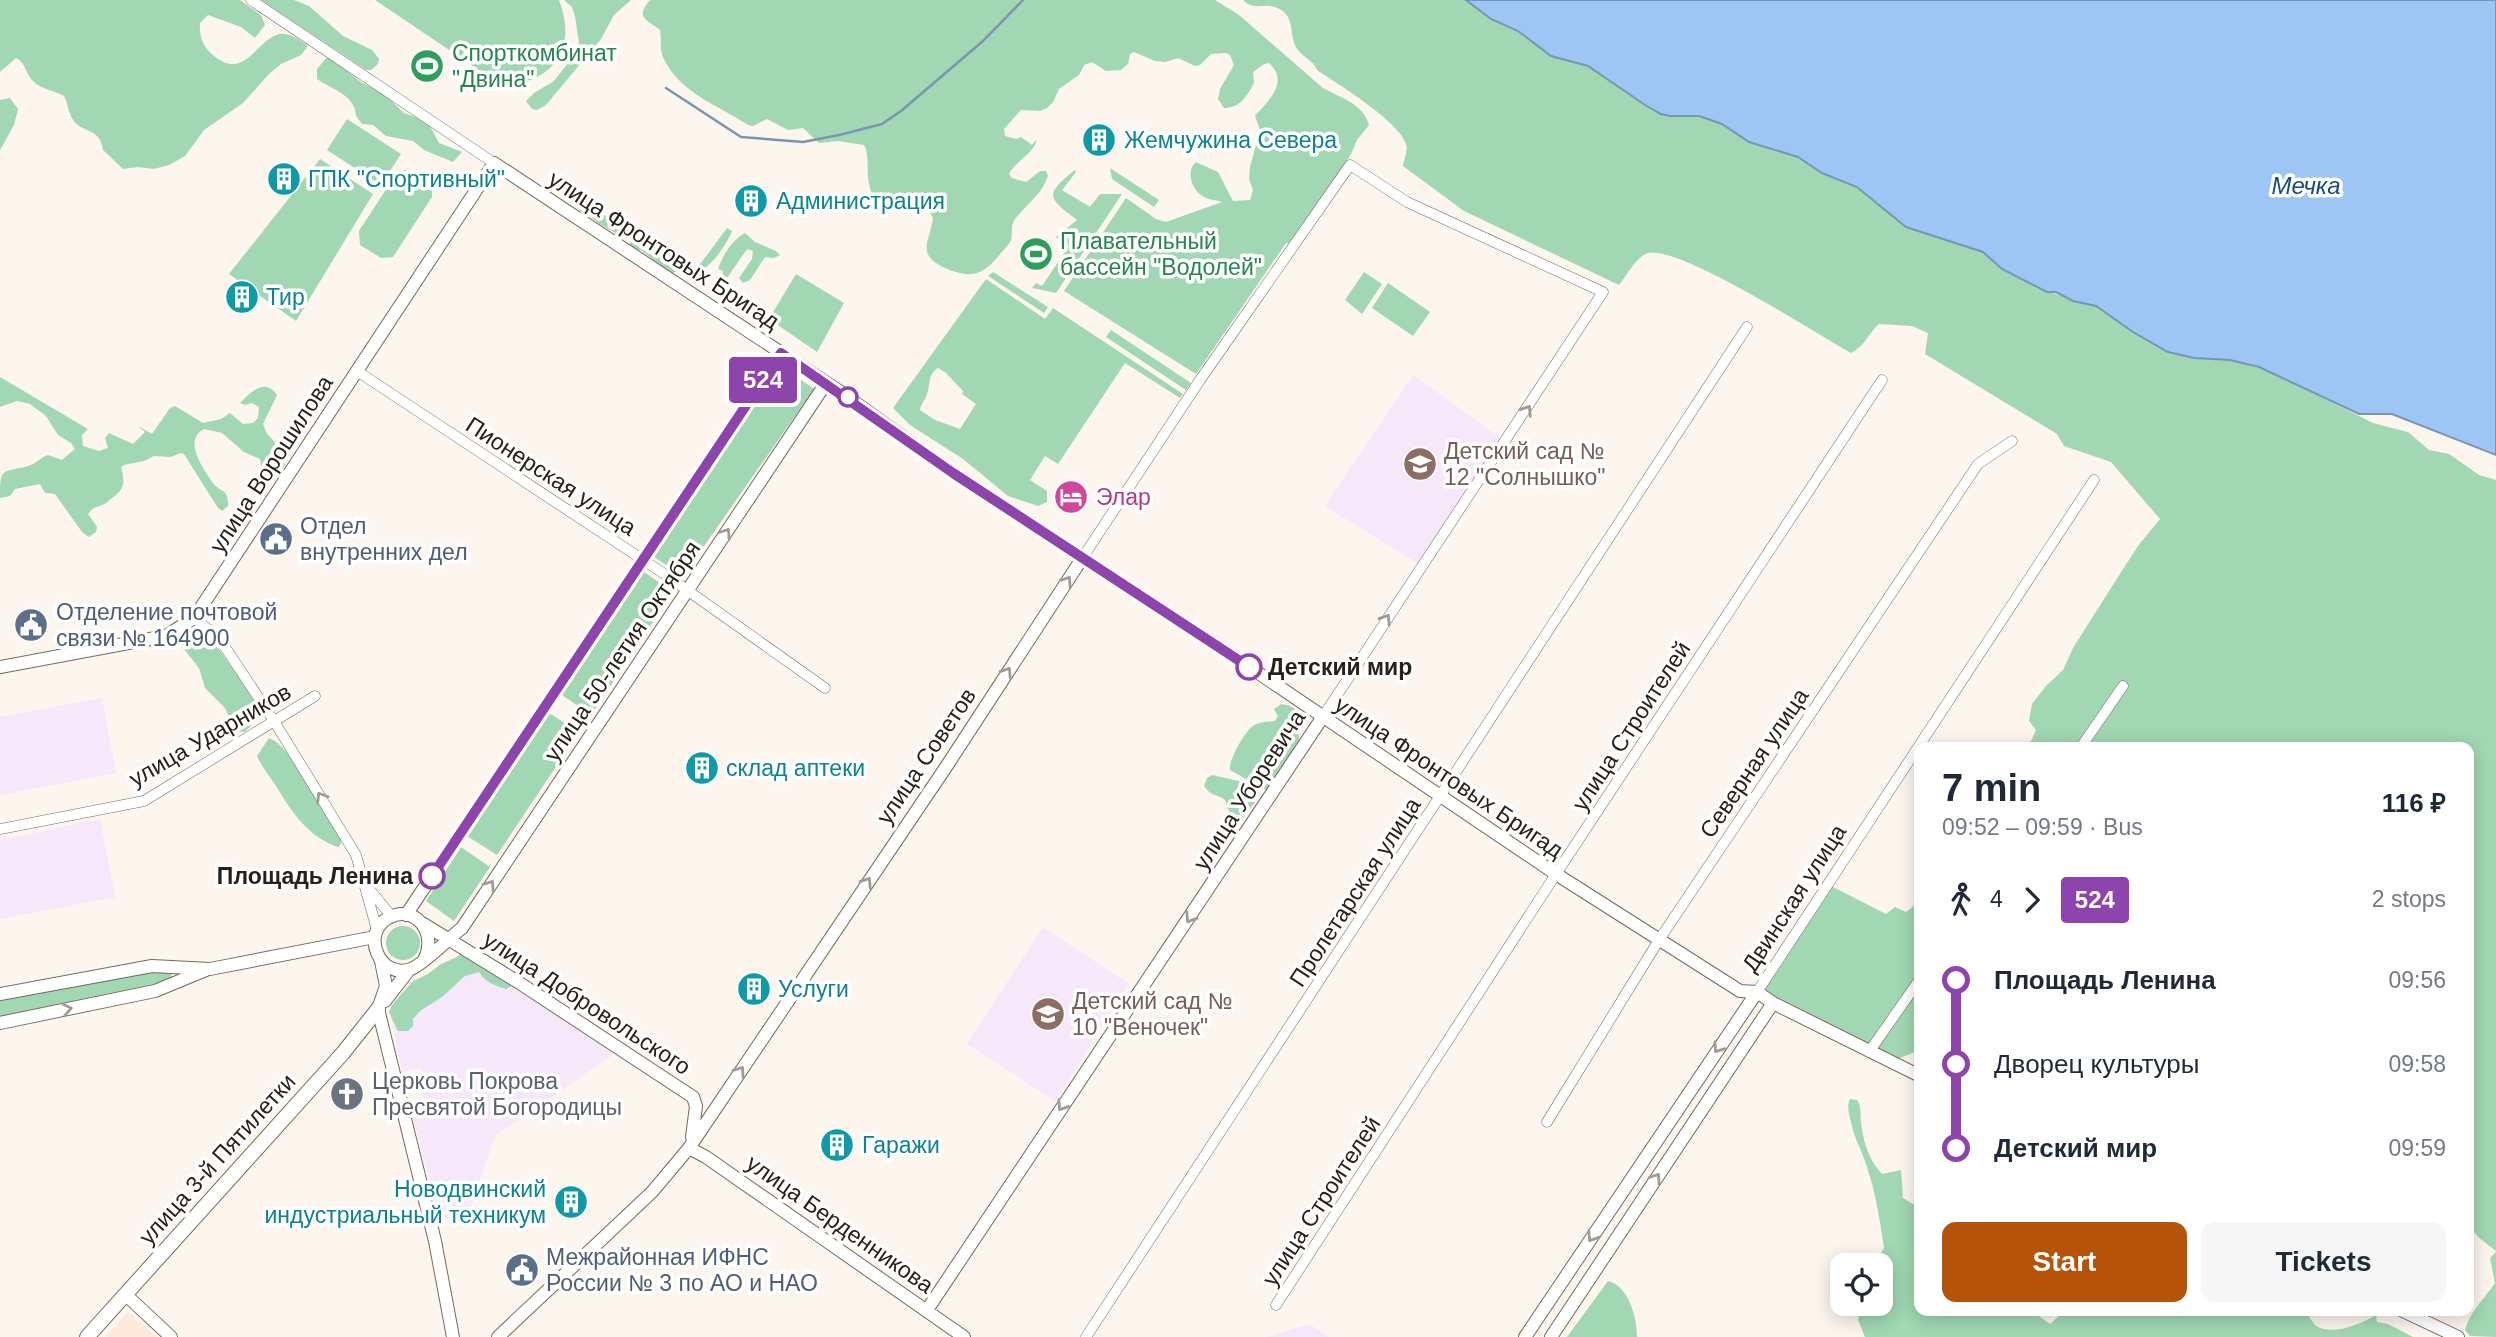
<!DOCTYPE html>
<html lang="en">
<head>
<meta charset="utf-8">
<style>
  body { margin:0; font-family:Arial,sans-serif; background:#f6f6f7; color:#1f2937; height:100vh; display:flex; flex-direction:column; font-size:26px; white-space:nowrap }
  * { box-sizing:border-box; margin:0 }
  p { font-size:23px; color:#747a83 }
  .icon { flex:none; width:38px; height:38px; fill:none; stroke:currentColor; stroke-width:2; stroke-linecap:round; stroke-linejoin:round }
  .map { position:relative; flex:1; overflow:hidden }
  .panel { position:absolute; left:1914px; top:742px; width:560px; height:574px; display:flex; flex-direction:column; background:#fff; border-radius:14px; box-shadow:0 4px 18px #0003 }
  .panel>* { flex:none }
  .badge { padding:0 14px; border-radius:5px; font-size:24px; line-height:46px }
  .buttons { position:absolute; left:1830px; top:1253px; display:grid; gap:14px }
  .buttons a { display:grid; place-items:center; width:63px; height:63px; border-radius:14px; background:#fff; box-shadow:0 4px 18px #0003; font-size:35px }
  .map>.badge { position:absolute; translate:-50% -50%; box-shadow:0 0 0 4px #fff }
  .legs { display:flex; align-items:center; gap:10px; height:77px; padding:0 28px; font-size:23px }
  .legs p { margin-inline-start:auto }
  .overview { display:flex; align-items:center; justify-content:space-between; height:119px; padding:0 28px }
  h1 { font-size:38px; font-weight:700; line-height:52px }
  .primary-button { display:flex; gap:14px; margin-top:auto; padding:14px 28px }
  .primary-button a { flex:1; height:80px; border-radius:14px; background:#b45309; color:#fff; font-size:28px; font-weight:700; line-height:80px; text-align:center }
  .primary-button a+a { background:#f6f6f7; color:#1f2937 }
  ul { padding:0 28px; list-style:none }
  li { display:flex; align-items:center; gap:24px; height:84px; font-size:26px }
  li i { display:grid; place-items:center; width:10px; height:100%; margin:0 9px; background:currentColor }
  li i::after { content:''; width:18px; height:18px; margin:-9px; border:5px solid; border-radius:50%; background:#fff }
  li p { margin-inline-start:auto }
  li:first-child i { background:linear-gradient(#0000 50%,currentColor 0) }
  li:last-child i { background:linear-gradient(currentColor 50%,#0000 0) }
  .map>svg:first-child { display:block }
  .education { fill:#f6e7fb }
  .medical { fill:#fee8db }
  .green { fill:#a1d7b2; fill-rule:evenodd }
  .water { fill:#9dc6f4; stroke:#7a94b3; stroke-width:2 }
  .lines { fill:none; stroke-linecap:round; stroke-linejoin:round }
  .stream { stroke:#7a94b3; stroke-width:2.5 }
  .street-casing { stroke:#796a59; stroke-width:11 }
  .secondary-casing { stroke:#796a59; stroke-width:14 }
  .primary-casing { stroke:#796a59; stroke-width:16 }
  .street { stroke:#fff; stroke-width:10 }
  .secondary { stroke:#fff; stroke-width:12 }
  .primary { stroke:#fff; stroke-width:14 }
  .oneway { stroke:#9e9b98 }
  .line-1-casing { stroke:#fff; stroke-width:16 }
  .line-1 { stroke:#8e44ad; stroke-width:10 }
  .stop-1-dot { fill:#fff; stroke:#8e44ad; stroke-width:3.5 }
  .labels { text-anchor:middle; stroke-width:7; stroke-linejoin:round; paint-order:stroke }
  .leisure-label { font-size:23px; fill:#27864d; stroke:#fff; text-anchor:start }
  .culture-label { font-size:23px; fill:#0d838f; stroke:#fff; text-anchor:start }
  .street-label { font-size:23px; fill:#28211a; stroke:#fff }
  .education-label { font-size:23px; fill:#785e54; stroke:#fff; text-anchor:start }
  .hotel-label { font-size:23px; fill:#b23c85; stroke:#fff; text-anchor:start }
  .service-label { font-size:23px; fill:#4e5e75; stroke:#fff; text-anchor:start }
  .stop-label { font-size:23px; font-weight:bold; fill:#28211a; stroke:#fff; text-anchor:start }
  .worship-label { font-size:23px; fill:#5b616d; stroke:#fff; text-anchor:start }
  .water-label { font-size:24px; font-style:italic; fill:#174b7f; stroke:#fff }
</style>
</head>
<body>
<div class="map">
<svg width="2496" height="1337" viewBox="0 0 2496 1337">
  <rect width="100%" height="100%" fill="#fdf6ee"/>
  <path class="education" d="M1413,375L1502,439L1420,565L1325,506Z
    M102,698L116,773L0,795V717Z
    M100,819L115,897L0,919V840Z
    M1043,927L1129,984L1055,1101L967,1044Z
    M465,955L614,1054L495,1136L469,1212L441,1220L410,1109L424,1099L421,1093L433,1086L421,1068L402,1072L388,1000Z
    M1309,1324L1329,1337H1268Z"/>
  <path class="medical" d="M128,1312L157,1337H106Z"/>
  <path class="green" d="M0,0H240L261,15L265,25L255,38L241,27L208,15L200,23C199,37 203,47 214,56C245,81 256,40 279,34C288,32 301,40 308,46L301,55L281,64L269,74L243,103L204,130L185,156L169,165L154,169L138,167L123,169L103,150C100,126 80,134 72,118C68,112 68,103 64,96C54,90 42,90 33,81C25,73 26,63 16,58L0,72Z
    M261,0H294L309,6L343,36L372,50L379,59L378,64L371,70H366Z
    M375,0H559C578,49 553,84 501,85Z
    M564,0H631L614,15L601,39L546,105L537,110L532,109L526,101L534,93L554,81L576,53L579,43L575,16L572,7Z
    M650,0H1215L1239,15L1323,88C1340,98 1363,103 1369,125L1357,140L1351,154L1326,194L1313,210L1294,245L1286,243L1196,374L1064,291L1126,198L1156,219L1166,222L1222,202C1217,200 1209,200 1204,197C1192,191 1185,171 1196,162L1218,172L1233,201L1250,200L1253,190L1249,179L1250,167L1260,130L1255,116C1268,101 1290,82 1269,63L1264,64L1253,72L1254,83C1247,96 1240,108 1224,108L1218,99L1220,89L1234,65L1230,55L1226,53L1211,54L1200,65L1195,66L1178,58L1165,62L1155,61L1134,52L1130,54L1128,64L1121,70L1106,71L1092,62L1084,65L1079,75L1059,89L1053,102L1047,108L1040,111L1021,110L1004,129L1005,136L1016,139L1021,137L1032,145L1037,139C1034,154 1016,160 1009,174L1012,178L1026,182L1040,171H1046L1048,176C1042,194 1027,204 1015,219C1010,226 1013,233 1011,240C1009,245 1004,249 1001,253C983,276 971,279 945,268C915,254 930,242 933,218L921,197L907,196L884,205L876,200C862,181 872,159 864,145L838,141L819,143L803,128L788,130L767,119L753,126L748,125C718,105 679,93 663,57C659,48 662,39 660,30C646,19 635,18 650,0Z
    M1243,0H1466L1491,19L1518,31L1551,56L1588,66L1645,105L1661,114L1670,116H1699L1722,124L1749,142L1798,157L1822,173L1857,187L1906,227L1983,252L2002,270L2029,281L2036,288L2096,306L2133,332L2176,355L2230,360L2269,371L2373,423L2408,432L2429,450L2449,454L2479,475L2496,480V1251L2478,1237L2469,1225V747H2024L2031,741L2036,730L2029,721L2032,704L2046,686L2063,670L2073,648L2116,580L2138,546L2160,519L2111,462L2064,446L2057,434L1925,354L1928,333L1912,326L1879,324C1867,335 1866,345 1851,353C1817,334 1679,245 1648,253C1636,257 1627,275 1619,285L1464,211L1403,166C1404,159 1408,151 1406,144C1400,122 1338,84 1317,70C1313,60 1304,58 1298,50C1287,36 1298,15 1275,7C1262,3 1254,11 1243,0Z
    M326,58H330L361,82L384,94L404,113L424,120L430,126L439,143L462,152L453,162L424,150L413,141L386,136L373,125L362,124L356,116C355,95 333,90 317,79V69Z
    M10,98L18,109L14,125L0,150V100Z
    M347,119L401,154L381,185L327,150Z
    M320,159L373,194L296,321L229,274Z
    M1110,168L1159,200L1154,207L1112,179Z
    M405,170L432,187V197L393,257L381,258L360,245L359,231L396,174Z
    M1075,170L1076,172L1062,190L1090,207L1100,194H1122L1056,293L1032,288L1036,283L1042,286L1069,246L1056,237L1077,220C1047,197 1044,195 1075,170Z
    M580,200L620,225L623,232L617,234L598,223L589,215L580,211L578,207Z
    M727,228L732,231C727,244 710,269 698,271V267Z
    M745,233L755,242L776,251L780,255L774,258L765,257L750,280L743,283L739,278L752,259L753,251L747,249L727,278L722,279L723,271L718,269C723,255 732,240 745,233Z
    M634,235L645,236L677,264L679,270L671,274L641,250L634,251L629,245Z
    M993,272L1048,307L1044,313L988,276Z
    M1364,272L1382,284L1362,314L1345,300Z
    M796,274L844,303L817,352L769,319Z
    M986,279L1045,319L1053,308L1183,394L1180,398L1125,363L1058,464L1045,456L1030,480L1047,491V502L1038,506L1008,496L963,459L910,425L893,408ZM938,368L946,373L963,391L962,394L976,404L960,429L935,420L920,410C921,403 925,401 927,394C931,383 927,375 938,368Z
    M1388,283L1430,312L1413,336L1372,308Z
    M1111,330L1191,383L1186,390L1106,337Z
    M781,366L814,389L683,576L654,557Z
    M0,377L88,429L82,435L83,446L99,451L108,448L105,438L109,433L133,444L145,432L138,426L152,434L170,408L175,406L203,423L221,419L230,413L243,424L253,423L258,418L259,407L252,403L245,405L240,403C251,392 265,377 277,395L263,424L267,434L274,441L285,465L274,479L263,482L259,479L262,469L260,459L244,452L222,433L204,429C182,440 204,470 213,483C216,488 223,490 226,494C228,498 228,502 228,506L222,511L218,508L184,454L180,453L171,457L154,456L144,461L124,465L121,467C125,482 125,489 112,498C107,501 108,503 102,505C95,508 93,507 88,514L97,527L96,532L89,537L82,532L55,494L45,493L40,484L15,489L10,496L0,498C0,466 2,473 28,466C36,464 41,457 48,455L62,460L75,449L71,443L58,435L46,416L30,404L17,401L0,407Z
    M644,572L673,592L591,715L562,695Z
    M193,629L214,642L260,708L257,719L245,732L236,731L225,708L205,688L199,668L184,649L187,630Z
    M1281,704C1293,705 1300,712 1305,723L1297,729C1298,732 1299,736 1299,740C1298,744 1274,781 1270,789L1266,790L1230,770C1228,761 1245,731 1253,726C1259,722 1268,722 1275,721L1278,716L1274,709Z
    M549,713L579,732L497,855L467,836Z
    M269,738C290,744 328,817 341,839V844L338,847C309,837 293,814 278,789C271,778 263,769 257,756Z
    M1212,775L1243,782L1254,792L1255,802L1241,820H1232L1225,800C1217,794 1210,796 1204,786L1207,778Z
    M461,847L490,867L454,921L426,901Z
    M1920,874V1046L1915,1052L1893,1061L1769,997L1764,990L1765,984L1831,886L1886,914L1895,907L1906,912L1915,905L1916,880Z
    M386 943a17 17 0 1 1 34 0a17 17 0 1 1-34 0Z
    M462,952L513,983L512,986L506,989C496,986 485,982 479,972L465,976L442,997L420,1011L413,1019V1026L408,1031H398L389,1012L392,1005L413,981L428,974L441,964L457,957Z
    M171,972L172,978L138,990L0,1017V1001L136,974Z
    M1850,1099L1857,1100C1862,1107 1860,1114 1861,1122C1863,1141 1869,1161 1882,1174L1901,1170L1903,1198L1913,1204L1920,1202V1311H2032L2050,1324L2060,1315V1311H2305C2309,1315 2311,1321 2315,1325C2331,1337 2361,1324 2376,1315L2377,1322L2388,1324L2413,1337H1865L1858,1320L1862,1304H1881V1265H1873L1884,1248C1880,1221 1876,1194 1867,1167C1863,1153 1855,1140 1852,1126C1850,1117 1846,1107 1850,1099Z
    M2496,1252V1337L2470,1336L2465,1330C2470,1311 2484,1299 2495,1283L2490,1258Z
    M1608,1281C1629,1286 1637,1318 1637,1337H1567Z"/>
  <path class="water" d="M1466,0H2496V455L2392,414H2359L2259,367L2230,360L2194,358L2168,352L2133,332L2096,306L2073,301L2056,292H2047L2002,269L1983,252L1906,227L1857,187L1822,173L1798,157L1749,142L1722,124L1699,116H1670L1661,114L1645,105L1588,66L1551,56L1518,31L1491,19Z"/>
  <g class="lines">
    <path class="stream" d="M666,88L741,137L803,142L839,135L882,124L901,111L983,41L1023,0"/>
    <g class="street-casing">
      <path id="street" d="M251,0L494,163
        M357,371L663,573L825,688
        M1083,557L1200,380L1350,165L1407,202L1603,292L1322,718
        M194,618L219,638L274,721L356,855L377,930
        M2081,747L2123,686
        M0,829L144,801L315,696
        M366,885L392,917
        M1757,992L2094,480
        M1869,1052L1920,979
        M1547,1122L1659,940L1978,464L2012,441
        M1276,1305L1556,874L1882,380
        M1086,1337L1747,327"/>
    </g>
    <g class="secondary-casing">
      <path id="secondary" d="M0,667L166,636L194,618L494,163L839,391L953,473L1217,645L1556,874L1740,991L1757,992
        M406,915L781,353
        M422,923L518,982L693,1097L696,1106L692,1137
        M424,960C438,934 416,903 388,918C360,934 380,980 411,969C424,964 449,938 462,928L826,383
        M1757,992L1773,1003L1920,1076
        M0,994L152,966L210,969L375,937
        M385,1001L409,970
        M378,1009L435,1241L453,1337
        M378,1009L386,986L381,961
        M0,1023L155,991L206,970
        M689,1148L706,1157L964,1337
        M125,1294L171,1337
        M927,1310L1322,718
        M2403,1311L2458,1337
        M498,1337L652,1192L689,1148L946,767L1083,557
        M1525,1337L1757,992
        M1551,1337L1773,1003"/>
    </g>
    <g class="primary-casing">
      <path id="primary" d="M87,1337L343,1053L378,1009"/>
    </g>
    <use href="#street" class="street"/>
    <use href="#secondary" class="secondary"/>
    <use href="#primary" class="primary"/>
  </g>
  <defs><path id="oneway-chevron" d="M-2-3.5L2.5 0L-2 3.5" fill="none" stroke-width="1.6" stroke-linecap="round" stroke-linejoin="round" transform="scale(1.75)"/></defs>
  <g class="oneway">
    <use href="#oneway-chevron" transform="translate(1527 410) rotate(-57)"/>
    <use href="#oneway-chevron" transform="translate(726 533) rotate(-56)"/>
    <use href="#oneway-chevron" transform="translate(1067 581) rotate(-56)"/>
    <use href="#oneway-chevron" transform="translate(1386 619) rotate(-57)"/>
    <use href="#oneway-chevron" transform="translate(1007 672) rotate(-57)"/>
    <use href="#oneway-chevron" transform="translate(321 797) rotate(-122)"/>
    <use href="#oneway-chevron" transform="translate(867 882) rotate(-57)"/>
    <use href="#oneway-chevron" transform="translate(490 885) rotate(-56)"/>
    <use href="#oneway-chevron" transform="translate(1190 918) rotate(123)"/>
    <use href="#oneway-chevron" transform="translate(67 1009) rotate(-11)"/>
    <use href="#oneway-chevron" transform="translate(1718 1048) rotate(125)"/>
    <use href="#oneway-chevron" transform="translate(740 1071) rotate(-55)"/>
    <use href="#oneway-chevron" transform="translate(1062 1106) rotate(123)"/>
    <use href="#oneway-chevron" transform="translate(1656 1178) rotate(-56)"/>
    <use href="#oneway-chevron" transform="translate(1592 1237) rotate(123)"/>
  </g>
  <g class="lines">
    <g class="line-1-casing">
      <path id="line-1" d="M432,876L781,353L953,473L1249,667"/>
    </g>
    <use href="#line-1" class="line-1"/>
  </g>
  <defs>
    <g id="stadium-disc" transform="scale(1.75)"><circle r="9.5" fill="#2e9e5b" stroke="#fff"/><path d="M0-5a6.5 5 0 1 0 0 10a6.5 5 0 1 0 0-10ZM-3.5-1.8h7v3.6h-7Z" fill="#fff"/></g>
    <g id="building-disc" transform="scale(1.75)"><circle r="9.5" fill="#0f9aa8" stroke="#fff"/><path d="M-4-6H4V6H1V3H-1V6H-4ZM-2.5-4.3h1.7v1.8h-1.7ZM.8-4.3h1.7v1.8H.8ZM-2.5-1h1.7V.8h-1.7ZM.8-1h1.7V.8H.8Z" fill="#fff"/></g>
    <g id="school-disc" transform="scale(1.75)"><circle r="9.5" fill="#8d6e63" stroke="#fff"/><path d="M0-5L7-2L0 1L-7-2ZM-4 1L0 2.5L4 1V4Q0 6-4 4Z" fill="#fff"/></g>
    <g id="hotel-disc" transform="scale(1.75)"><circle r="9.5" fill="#d1479c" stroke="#fff"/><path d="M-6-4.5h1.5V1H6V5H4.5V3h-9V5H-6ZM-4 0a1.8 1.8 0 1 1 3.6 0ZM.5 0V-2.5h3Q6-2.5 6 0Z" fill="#fff"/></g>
    <g id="civic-disc" transform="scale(1.75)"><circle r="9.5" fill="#5c6f8a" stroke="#fff"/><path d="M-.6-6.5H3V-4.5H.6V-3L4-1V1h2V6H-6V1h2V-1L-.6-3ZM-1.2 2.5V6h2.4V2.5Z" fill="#fff"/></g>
    <g id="church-disc" transform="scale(1.75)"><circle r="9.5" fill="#6b7280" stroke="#fff"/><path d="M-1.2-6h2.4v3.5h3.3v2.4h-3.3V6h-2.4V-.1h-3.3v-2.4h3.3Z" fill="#fff"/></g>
  </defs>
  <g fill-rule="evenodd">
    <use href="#stadium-disc" x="427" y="66"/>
    <use href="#building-disc" x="1099" y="140"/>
    <use href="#building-disc" x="284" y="179"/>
    <use href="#building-disc" x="751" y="201"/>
    <use href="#stadium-disc" x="1036" y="254"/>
    <use href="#building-disc" x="242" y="297"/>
    <use href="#school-disc" x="1420" y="464"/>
    <use href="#hotel-disc" x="1071" y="497"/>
    <use href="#civic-disc" x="276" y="539"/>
    <use href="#civic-disc" x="31" y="625"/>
    <use href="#building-disc" x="702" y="768"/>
    <use href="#building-disc" x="754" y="989"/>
    <use href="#school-disc" x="1048" y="1014"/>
    <use href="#church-disc" x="347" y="1094"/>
    <use href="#building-disc" x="837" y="1145"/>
    <use href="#building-disc" x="571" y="1202"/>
    <use href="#civic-disc" x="522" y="1270"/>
  </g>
  <g class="stop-1-dot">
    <circle cx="848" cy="397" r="9"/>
    <circle cx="1249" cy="667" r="12"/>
    <circle cx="432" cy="876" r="12"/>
  </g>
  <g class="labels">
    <g class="leisure-label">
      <text x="452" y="61">Спорткомбинат<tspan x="452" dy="26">"Двина"</tspan></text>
      <text x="1060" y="249">Плавательный<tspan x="1060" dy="26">бассейн "Водолей"</tspan></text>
    </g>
    <g class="culture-label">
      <text x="1124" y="148">Жемчужина Севера</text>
      <text x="308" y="187">ГПК "Спортивный"</text>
      <text x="776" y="209">Администрация</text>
      <text x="266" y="305">Тир</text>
      <text x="726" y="776">склад аптеки</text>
      <text x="778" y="997">Услуги</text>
      <text x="862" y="1153">Гаражи</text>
      <text x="546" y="1197" text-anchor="end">Новодвинский<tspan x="546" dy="26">индустриальный техникум</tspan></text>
    </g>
    <g class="street-label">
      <text transform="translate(664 250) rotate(33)" y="8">улица Фронтовых Бригад</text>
      <text transform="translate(271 464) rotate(-57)" y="8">улица Ворошилова</text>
      <text transform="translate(551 476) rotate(33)" y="8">Пионерская улица</text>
      <text transform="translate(622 651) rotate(-56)" y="8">улица 50-летия Октября</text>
      <text transform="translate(1631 726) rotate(-57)" y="8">улица Строителей</text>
      <text transform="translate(210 735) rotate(-30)" y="8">улица Ударников</text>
      <text transform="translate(926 756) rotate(-56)" y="8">улица Советов</text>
      <text transform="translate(1754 763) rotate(-56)" y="8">Северная улица</text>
      <text transform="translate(1449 777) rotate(34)" y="8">улица Фронтовых Бригад</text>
      <text transform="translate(1249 790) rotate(-57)" y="8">улица Уборевича</text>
      <text transform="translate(1355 892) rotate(-57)" y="8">Пролетарская улица</text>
      <text transform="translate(1794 898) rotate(-57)" y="8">Двинская улица</text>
      <text transform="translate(587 1003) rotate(33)" y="8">улица Добровольского</text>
      <text transform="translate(217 1159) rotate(-48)" y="8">улица 3-й Пятилетки</text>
      <text transform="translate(1321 1201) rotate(-57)" y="8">улица Строителей</text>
      <text transform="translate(840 1224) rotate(35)" y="8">улица Берденникова</text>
    </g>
    <g class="education-label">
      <text x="1444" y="459">Детский сад №<tspan x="1444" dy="26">12 "Солнышко"</tspan></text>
      <text x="1072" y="1009">Детский сад №<tspan x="1072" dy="26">10 "Веночек"</tspan></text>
    </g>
    <g class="hotel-label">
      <text x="1096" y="505">Элар</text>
    </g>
    <g class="service-label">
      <text x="300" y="534">Отдел<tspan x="300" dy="26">внутренних дел</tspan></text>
      <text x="56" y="620">Отделение почтовой<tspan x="56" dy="26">связи № 164900</tspan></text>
      <text x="546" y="1265">Межрайонная ИФНС<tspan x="546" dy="26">России № 3 по АО и НАО</tspan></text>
    </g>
    <g class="stop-label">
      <text x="1268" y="675">Детский мир</text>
      <text x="413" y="884" text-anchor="end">Площадь Ленина</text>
    </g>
    <g class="worship-label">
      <text x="372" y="1089">Церковь Покрова<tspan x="372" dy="26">Пресвятой Богородицы</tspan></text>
    </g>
    <g class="water-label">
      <text x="2306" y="194">Мечка</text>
    </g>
  </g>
</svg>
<div class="buttons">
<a><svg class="icon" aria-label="locate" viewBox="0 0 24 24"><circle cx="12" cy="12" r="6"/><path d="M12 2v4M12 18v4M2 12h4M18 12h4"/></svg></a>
</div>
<b class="badge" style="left:763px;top:380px;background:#8e44ad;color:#fff">524</b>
<section class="panel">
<div class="overview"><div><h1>7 min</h1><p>09:52 – 09:59 · Bus</p></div><b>116 ₽</b></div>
<div class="legs"><svg class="icon" aria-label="walk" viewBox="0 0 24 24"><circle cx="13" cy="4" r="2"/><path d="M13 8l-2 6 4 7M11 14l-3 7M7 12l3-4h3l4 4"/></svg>4<svg class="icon" aria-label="forward" viewBox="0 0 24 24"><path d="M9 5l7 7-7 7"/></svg><b class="badge" style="background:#8e44ad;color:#fff">524</b><p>2 stops</p></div>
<ul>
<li><i style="color:#8e44ad"></i><b>Площадь Ленина</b><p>09:56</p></li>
<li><i style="color:#8e44ad"></i><span>Дворец культуры</span><p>09:58</p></li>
<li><i style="color:#8e44ad"></i><b>Детский мир</b><p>09:59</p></li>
</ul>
<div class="primary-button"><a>Start</a><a>Tickets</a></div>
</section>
</div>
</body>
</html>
